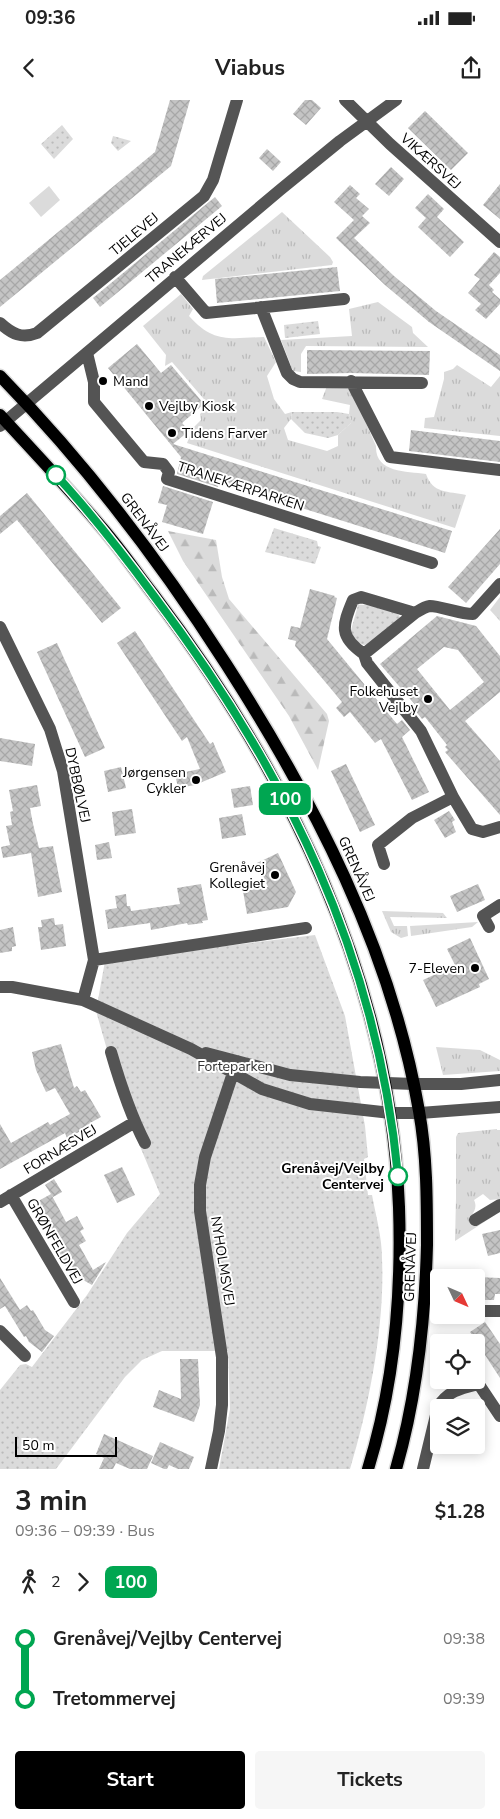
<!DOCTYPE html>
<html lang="en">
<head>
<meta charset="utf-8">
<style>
  body { margin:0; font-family:"Nunito Sans",sans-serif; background:#f6f6f6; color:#222; height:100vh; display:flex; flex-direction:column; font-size:19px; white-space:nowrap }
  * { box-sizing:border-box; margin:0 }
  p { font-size:16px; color:#767676 }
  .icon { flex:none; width:28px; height:28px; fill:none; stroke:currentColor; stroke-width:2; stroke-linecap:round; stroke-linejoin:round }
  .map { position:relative; height:1369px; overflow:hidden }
  .panel { display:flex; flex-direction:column; background:#fff; flex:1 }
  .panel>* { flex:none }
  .badge { padding:0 10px; border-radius:8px; font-size:18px; line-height:32px }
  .needle { width:32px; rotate:134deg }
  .buttons { position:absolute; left:430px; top:1169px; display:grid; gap:10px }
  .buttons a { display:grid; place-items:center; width:55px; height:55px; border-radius:5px; background:#fff; box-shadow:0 2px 12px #0003; font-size:25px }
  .scale { position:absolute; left:15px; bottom:12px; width:102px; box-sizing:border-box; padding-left:5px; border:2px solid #000; border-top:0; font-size:14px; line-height:18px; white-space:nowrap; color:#000; -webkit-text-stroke:4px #fff; paint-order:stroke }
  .map>.badge { position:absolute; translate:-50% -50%; box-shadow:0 0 0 2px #fff }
  .legs { display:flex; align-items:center; gap:8px; height:55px; padding:0 15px; font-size:16px }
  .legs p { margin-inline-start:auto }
  .head { display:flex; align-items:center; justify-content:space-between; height:85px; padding:0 15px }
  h1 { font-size:28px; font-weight:700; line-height:38px }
  .primary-button { display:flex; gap:10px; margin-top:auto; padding:10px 15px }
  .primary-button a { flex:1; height:58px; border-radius:5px; background:#000; color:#fff; font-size:20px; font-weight:700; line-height:58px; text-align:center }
  .primary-button a+a { background:#f6f6f6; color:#222 }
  ul { padding:0 15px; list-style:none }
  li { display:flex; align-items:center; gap:18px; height:60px; font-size:19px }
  li i { display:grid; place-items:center; width:8px; height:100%; margin:0 6px; background:currentColor }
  li i::after { content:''; width:12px; height:12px; margin:-6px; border:4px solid; border-radius:50%; background:#fff }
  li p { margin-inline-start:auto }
  li:first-child i { background:linear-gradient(#0000 50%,currentColor 0) }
  li:last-child i { background:linear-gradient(currentColor 50%,#0000 0) }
  .status { display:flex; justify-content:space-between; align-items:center; height:35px; padding:0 25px; background:#fff; direction:ltr }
  .status svg { height:14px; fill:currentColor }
  header { display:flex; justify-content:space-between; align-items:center; height:65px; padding:0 15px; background:#fff; font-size:22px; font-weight:700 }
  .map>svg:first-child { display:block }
  .grass { fill:url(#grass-tufts) }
  .forest { fill:url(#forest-firs) }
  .park { fill:url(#park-dots) }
  .garden { fill:#dbdbdb }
  .building { fill:url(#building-cross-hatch); fill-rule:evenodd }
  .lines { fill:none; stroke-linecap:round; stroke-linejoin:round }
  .major-casing { stroke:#dbdbdb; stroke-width:15 }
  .minor { stroke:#545454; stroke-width:12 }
  .major { stroke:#000; stroke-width:12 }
  .line-1-casing { stroke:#fff; stroke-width:11 }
  .line-1 { stroke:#00a651; stroke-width:8 }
  .poi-dot { fill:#000; stroke:#fff; stroke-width:2 }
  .stop-1-dot { fill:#fff; stroke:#00a651; stroke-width:2.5 }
  .labels { text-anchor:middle; stroke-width:4; stroke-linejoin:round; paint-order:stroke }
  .street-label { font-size:14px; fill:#000; stroke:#fff }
  .poi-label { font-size:14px; fill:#000; stroke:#fff; text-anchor:end }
  .park-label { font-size:14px; fill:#323232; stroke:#fff }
  .stop-label { font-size:14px; font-weight:bold; fill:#000; stroke:#fff; text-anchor:end }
</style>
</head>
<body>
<div class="status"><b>09:36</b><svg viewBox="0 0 49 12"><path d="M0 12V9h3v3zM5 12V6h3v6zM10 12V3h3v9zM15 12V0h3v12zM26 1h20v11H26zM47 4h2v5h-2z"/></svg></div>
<header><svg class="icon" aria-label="back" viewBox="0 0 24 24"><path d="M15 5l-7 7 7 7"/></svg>Viabus<svg class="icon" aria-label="share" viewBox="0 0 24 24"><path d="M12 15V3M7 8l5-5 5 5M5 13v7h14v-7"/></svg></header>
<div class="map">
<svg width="500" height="1369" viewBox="0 0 500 1369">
  <defs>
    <pattern id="grass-tufts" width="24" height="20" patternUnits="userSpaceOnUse" patternTransform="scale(1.25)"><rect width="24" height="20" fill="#dbdbdb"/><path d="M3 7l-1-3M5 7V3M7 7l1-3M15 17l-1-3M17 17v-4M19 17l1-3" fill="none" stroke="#bababa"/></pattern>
    <pattern id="forest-firs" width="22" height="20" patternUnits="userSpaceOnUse" patternTransform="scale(1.25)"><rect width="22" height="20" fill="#dbdbdb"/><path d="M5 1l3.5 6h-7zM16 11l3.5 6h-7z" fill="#bababa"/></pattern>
    <pattern id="park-dots" width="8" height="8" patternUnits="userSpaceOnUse" patternTransform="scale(1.25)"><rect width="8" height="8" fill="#dbdbdb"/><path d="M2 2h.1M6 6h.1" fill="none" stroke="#bababa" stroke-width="1.8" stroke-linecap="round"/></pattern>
    <pattern id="building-cross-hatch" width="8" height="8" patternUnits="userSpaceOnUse" patternTransform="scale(1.25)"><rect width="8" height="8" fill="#c4c4c4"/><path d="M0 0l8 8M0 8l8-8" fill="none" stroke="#a7a7a7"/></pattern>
  </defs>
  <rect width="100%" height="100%" fill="#fff"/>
  <path class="grass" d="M282,112L330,157L333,162L332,165L202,180L203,176Z
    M181,194L193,209L189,216C214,244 230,238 264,237L276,262L267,276L274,299L285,314L292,312L291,319L284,328L288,340L327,351L338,346V335L352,322L349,314L350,305L322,299L327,286H346L353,293L376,346C375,373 406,371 426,374C433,394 448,391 466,395L455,428L187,343L193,328L201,320L200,314L209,305L172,262L165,266L166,255L143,226Z
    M378,202L412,227L413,233L428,247L306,246L301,254V272L293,271L281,240L352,236L349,209Z
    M457,265L491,287L500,276V336L424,328L425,318L434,317L444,279V272L453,269Z
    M500,497V521L490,510Z
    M382,811L443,813L447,818L390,817L394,826H407L408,836L401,838L391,832Z
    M478,822L472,827L411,836L410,826Z
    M436,947L480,950L500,960V971L443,975Z
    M497,1029V1030H500V1099L490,1100L483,1094L474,1100C477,1106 475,1111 471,1116L494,1113L495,1115L455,1141L456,1098V1037L458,1033Z"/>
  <path class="forest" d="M168,431L216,440L222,477L229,499L327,614L329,621L318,670L289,616L183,461Z"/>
  <path class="park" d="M62,25L73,39L54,59L41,44Z
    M113,36L131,41L118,51L111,43Z
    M318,221L320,234L285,238L284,225Z
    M292,312H337L349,314L352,322L338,335L328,338L305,333L291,319Z
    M274,428L317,441L318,446L321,447L315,464L265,452Z
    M358,505C371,504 388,509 399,515L400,518L368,544L364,545L354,541L351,530Z
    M315,835L345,916L365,1026L368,1057L364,1059L368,1095H372C376,1116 382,1138 382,1159C385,1225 369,1306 350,1369H219L230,1309L228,1251H162L142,1260L125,1277L56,1369H0V1290L20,1265L26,1264L32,1267L87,1195L127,1133L160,1094L123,1006L96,911L105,861Z"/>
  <path class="garden" d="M49,86L60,100L41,117L29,103Z"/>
  <path class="building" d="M170,0H190L171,66L0,207V180L155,52Z
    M305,0H312L321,8L306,25L293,14Z
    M425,11L468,53L451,70L408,28Z
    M267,49L281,62L273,71L259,58Z
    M391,67L404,79L389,96L375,84Z
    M500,84V119L483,105Z
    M350,85L360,94L356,98L369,109L362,116L370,123L354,138L394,176L436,211L500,255V271L429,222L385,185L336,138L354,120L334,102Z
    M428,94L444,109L437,117L464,142L450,157L418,127L426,118L415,108Z
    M215,97L222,106L100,207L93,198Z
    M494,152L500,157V173L489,185L494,190L492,192L500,199V204L486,219L475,210L481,204L468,193L480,179L474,175Z
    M337,167L340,191L217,203L215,179Z
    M137,244L161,273L171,265L204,304L182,323L189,331L173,344L452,431L445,453L219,382L218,387L177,374L181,357L108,268Z
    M307,250L430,251L429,275L351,273L307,274Z
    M411,330L500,341V362L409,351Z
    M163,386L213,402L203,434L162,422L167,405L158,403Z
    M27,393L121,508L102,523L17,420L0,434V416Z
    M500,429V464L466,503L448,487Z
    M310,489L335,496L334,497L337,498L327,539L397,624L402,620L410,630L402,637L429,692L412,700L381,639L375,643L350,612L344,617L336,608L342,602L295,546L296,541L288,539L291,526L300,528Z
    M437,516L476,526L500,556V592L465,621L500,661V715L445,652L448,650L445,647L447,645L425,617L422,619L414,609L417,607L380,564ZM444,547L458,550L484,582L450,610L417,569Z
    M135,531L210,644L213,642L226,672L195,685L178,688L175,674L200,669L187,637L182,641L117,543Z
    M57,543L105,648L85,657L37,552Z
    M0,638L35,644L32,666L0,661Z
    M346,664L375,725L360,732L331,671Z
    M121,667L126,688L108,692L104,671Z
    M37,685L41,706L30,708L33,724L39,748L53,746L62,792L38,797L31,753L3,758L1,747L10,745L6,726L12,725L10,712L13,711L9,690Z
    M250,686L253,705L234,708L231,689Z
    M132,709L136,733L115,736L112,712Z
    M449,711L455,720L452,722L456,732L445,738L434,720Z
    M242,714L246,735L222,739L219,718Z
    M109,742L112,758L97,760L95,745Z
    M278,753L296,792L288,807L247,814L243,791L268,787L257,763Z
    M201,784L208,820L202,821L203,823L188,825L187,823L151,830L150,823L108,829L105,810L117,808L115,796L126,794L127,806H130L131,811L180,804L177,788Z
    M478,784L485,800L457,812L450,796Z
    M54,818L55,825L63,824L66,846L41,850L38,827H42L41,820Z
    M13,827L16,846L12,847V851L0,853V830Z
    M470,838L489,879L479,884L480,887L436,907L423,880L455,865L447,849Z
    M61,944L74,988L77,986L81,992L85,990L101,1017L90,1023L92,1025L77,1033L67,1038L65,1033L0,1069V1024L11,1043L48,1022L50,1025L70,1014L55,988L46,992L36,970L32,952Z
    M122,1067L135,1095L117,1103L104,1075Z
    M54,1079L62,1092L53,1097L45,1085Z
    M51,1094L66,1122L77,1116L84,1129L80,1131L86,1141L79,1145L93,1170L106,1162L92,1185L69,1172L56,1148H59L34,1110L36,1109L33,1104Z
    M500,1130V1153L488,1156L482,1134Z
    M476,1177L500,1178V1194H495L494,1200H476Z
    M0,1178L20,1210L27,1205L31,1211L33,1210L45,1230L54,1236L42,1252L29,1242L26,1236L24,1237L5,1206L0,1209Z
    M485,1222L500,1244V1278L470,1232Z
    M180,1259H198L200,1305L194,1322L153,1307L159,1290L181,1299Z
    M104,1334L153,1356L147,1369H130L116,1363L113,1369H99L104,1358L96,1354Z
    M160,1342L194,1357L189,1369H178L169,1365L167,1369H164L151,1363Z"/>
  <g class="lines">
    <g class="major-casing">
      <path id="major" d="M0,276C86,364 160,461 226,564C314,701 391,849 419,1011C427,1055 427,1101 427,1145C425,1221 417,1296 396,1369
        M0,315C35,353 70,390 103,429C121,450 136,472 153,494C289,674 390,878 399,1107C402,1195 394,1285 368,1369"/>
    </g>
    <path class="minor" d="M345,0L390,44L500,142
      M175,177L206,213L344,199
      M261,207L287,273L293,279L300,282L422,283
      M0,223C12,234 22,239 37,233L204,96L213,80L237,0
      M87,253L94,282V302L144,362L163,364L169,372L167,379L432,463
      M351,281L390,357L500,370
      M0,326L280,90L340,41L396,0
      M500,484L473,514C460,514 440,506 430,506C424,507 420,510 415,513L364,554L367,563L421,631L453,697L472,729L483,732L500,727
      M0,527L50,629L63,671L94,860L83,900
      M364,554C339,537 342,526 353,500L361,497L415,513
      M384,764L378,745L412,718L453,697
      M489,827L483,816L500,805
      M94,860L306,828
      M0,887H12L83,900L191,949L262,989L310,1004L391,1013H420L500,1007
      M111,952C120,983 130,1014 145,1043
      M206,953L290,975L360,982L414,984H461L500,980
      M11,1095L74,1202
      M0,1102L135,1022
      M475,1120L500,1105
      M476,1211H500
      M0,1231L25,1256
      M476,1280L500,1316
      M211,1369L219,1331L222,1305V1257L200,1111V1085L205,1057L237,961
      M423,1369L438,1307C447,1291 462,1288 478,1284"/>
    <use href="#major" class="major"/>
  </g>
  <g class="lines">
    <g class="line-1-casing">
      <path id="line-1" d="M56,375C91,413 123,454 154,496C287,672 377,854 398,1076"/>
    </g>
    <use href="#line-1" class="line-1"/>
  </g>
  <g class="poi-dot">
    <circle cx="103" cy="281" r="5"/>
    <circle cx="149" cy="306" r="5"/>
    <circle cx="172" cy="333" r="5"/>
    <circle cx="428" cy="599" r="5"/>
    <circle cx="196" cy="680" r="5"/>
    <circle cx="275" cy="775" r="5"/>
    <circle cx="475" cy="868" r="5"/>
  </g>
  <g class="stop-1-dot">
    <circle cx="56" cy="375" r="9"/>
    <circle cx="398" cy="1076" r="9"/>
  </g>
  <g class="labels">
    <g class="street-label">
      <text transform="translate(431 61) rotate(42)" y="5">VIKÆRSVEJ</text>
      <text transform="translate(134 134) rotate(-40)" y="5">TJELEVEJ</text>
      <text transform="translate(186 148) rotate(-40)" y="5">TRANEKÆRVEJ</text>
      <text transform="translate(241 386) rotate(18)" y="5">TRANEKÆRPARKEN</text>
      <text transform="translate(145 422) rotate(53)" y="5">GRENÅVEJ</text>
      <text transform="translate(78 685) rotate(78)" y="5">DYBBØLVEJ</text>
      <text transform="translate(357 769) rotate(66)" y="5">GRENÅVEJ</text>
      <text transform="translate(60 1049) rotate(-31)" y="5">FORNÆSVEJ</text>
      <text transform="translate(55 1141) rotate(60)" y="5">GRØNFELDVEJ</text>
      <text transform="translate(223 1161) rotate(81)" y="5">NYHOLMSVEJ</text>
      <text transform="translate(410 1167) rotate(-88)" y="5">GRENÅVEJ</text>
    </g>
    <g class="poi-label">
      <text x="113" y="286" text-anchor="start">Mand</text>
      <text x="159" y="311" text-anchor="start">Vejlby Kiosk</text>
      <text x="182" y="338" text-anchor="start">Tidens Farver</text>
      <text x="418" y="596">Folkehuset<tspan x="418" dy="16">Vejlby</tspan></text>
      <text x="186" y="677">Jørgensen<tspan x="186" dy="16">Cykler</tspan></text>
      <text x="265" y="772">Grenåvej<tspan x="265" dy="16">Kollegiet</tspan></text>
      <text x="465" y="873">7-Eleven</text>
    </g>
    <g class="park-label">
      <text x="235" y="971">Forteparken</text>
    </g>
    <g class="stop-label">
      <text x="384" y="1073">Grenåvej/Vejlby<tspan x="384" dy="16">Centervej</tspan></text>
    </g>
  </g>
</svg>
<div class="buttons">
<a><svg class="needle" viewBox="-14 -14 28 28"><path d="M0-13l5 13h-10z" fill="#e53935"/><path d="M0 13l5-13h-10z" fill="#767676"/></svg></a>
<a><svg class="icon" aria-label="locate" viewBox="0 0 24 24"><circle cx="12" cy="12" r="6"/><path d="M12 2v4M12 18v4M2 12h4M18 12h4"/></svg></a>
<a><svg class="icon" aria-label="layers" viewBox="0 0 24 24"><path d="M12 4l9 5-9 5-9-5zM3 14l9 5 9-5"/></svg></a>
</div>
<div class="scale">50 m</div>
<b class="badge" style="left:285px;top:699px;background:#00a651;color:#fff">100</b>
</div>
<section class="panel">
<div class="head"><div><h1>3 min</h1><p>09:36 – 09:39 · Bus</p></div><b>$1.28</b></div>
<div class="legs"><svg class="icon" aria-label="walk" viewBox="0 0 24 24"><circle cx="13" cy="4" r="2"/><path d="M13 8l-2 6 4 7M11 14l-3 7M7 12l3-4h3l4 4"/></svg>2<svg class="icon" aria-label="forward" viewBox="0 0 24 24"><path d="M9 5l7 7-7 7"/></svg><b class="badge" style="background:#00a651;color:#fff">100</b></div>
<ul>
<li><i style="color:#00a651"></i><b>Grenåvej/Vejlby Centervej</b><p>09:38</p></li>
<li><i style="color:#00a651"></i><b>Tretommervej</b><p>09:39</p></li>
</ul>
<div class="primary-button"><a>Start</a><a>Tickets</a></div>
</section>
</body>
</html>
